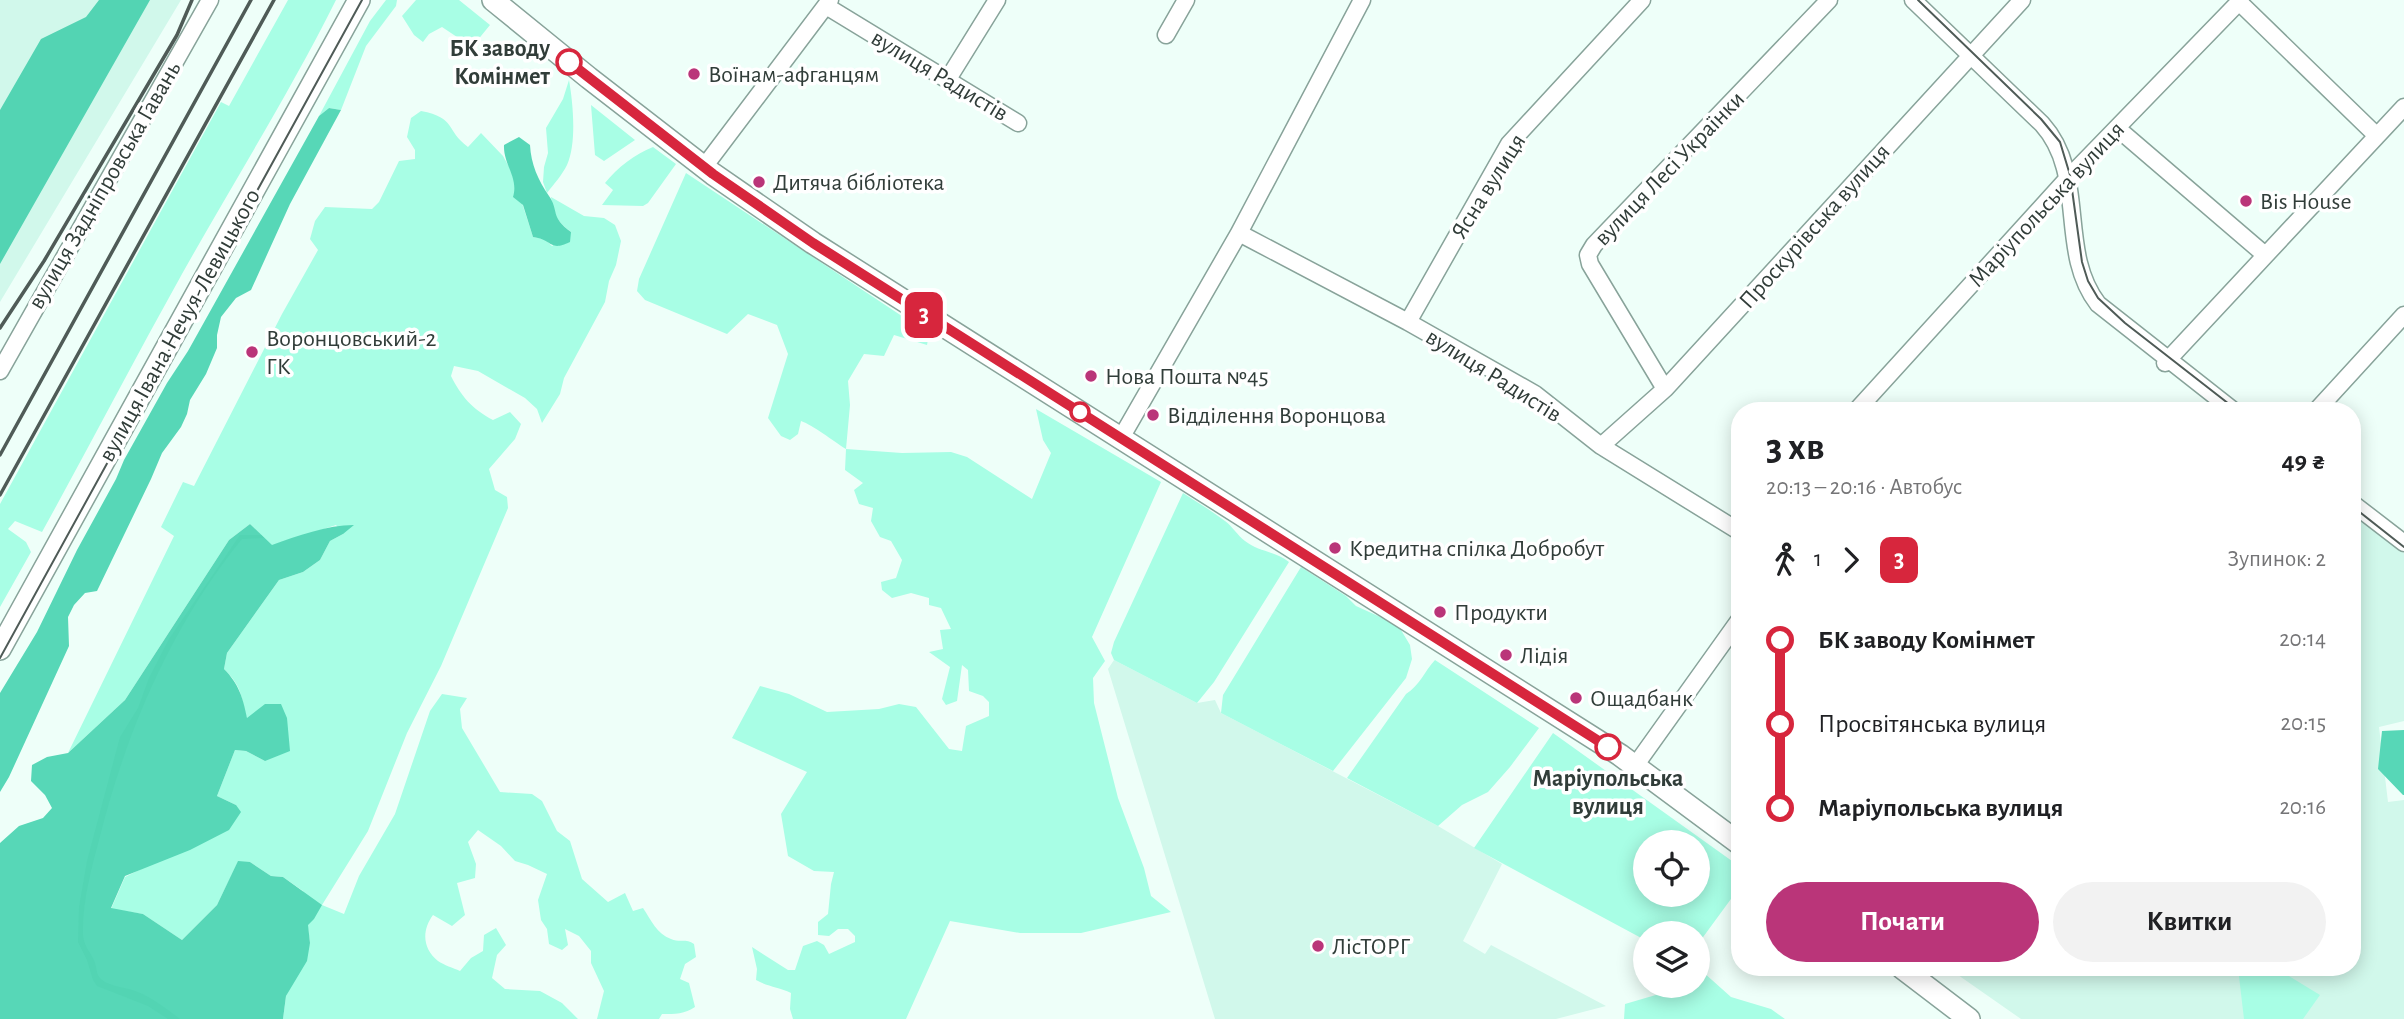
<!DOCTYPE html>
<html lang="uk">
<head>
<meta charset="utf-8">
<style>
  body { margin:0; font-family:"Alegreya Sans",sans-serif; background:#f2f2f2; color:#202124; height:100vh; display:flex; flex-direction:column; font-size:26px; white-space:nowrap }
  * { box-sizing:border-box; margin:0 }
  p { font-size:23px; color:#757577 }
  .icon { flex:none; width:38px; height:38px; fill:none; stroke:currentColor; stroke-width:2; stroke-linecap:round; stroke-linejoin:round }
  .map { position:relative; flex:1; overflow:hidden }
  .side { position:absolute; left:1731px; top:402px; width:630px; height:574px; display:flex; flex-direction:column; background:#fff; border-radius:28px; box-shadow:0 4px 18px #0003 }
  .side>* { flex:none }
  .badge { padding:0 14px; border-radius:10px; font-size:24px; line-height:46px }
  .fabs { position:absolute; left:1633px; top:830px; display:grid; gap:14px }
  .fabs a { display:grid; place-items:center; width:77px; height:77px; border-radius:50%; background:#fff; box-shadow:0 4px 18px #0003; font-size:35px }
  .map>.badge { position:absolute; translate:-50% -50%; box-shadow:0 0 0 4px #fff }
  .legs { display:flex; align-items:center; gap:10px; height:77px; padding:0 35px; font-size:23px }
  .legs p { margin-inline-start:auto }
  .headline { display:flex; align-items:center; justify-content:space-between; height:119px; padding:0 35px }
  h1 { font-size:38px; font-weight:600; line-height:52px }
  .action { display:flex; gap:14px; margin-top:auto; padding:14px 35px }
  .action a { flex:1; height:80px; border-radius:42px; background:#ba3579; color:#fff; font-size:28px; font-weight:600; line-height:80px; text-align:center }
  .action a+a { background:#f2f2f2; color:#202124 }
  ul { padding:0 35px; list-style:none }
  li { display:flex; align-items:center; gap:24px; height:84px; font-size:26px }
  li i { display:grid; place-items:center; width:10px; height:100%; margin:0 9px; background:currentColor }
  li i::after { content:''; width:18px; height:18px; margin:-9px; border:5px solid; border-radius:50%; background:#fff }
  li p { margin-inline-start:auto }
  li:first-child i { background:linear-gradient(#0000 50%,currentColor 0) }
  li:last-child i { background:linear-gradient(currentColor 50%,#0000 0) }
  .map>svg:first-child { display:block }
  .built { fill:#d1f8eb }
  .green { fill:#a8fee5; fill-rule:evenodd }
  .forest { fill:#57d7b7 }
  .water { fill:#53d4b3 }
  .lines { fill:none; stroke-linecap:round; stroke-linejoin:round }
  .street-casing { stroke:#88a39a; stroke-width:19 }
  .secondary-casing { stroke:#88a39a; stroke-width:24 }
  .street { stroke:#fff; stroke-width:16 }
  .secondary { stroke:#fff; stroke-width:21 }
  .tram { stroke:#4f5b57; stroke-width:2 }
  .rail { stroke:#4f5b57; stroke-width:3.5 }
  .line-1-casing { stroke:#fff; stroke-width:16 }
  .line-1 { stroke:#d7263d; stroke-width:10 }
  .stop-1-dot { fill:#fff; stroke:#d7263d; stroke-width:3.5 }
  .poi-dot { fill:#ba3579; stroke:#fff; stroke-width:2.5 }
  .labels { text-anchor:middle; stroke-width:7; stroke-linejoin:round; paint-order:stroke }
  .stop-label { font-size:24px; font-weight:bold; fill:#313d39; stroke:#fff; text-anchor:end }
  .poi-label { font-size:24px; fill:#313d39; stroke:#fff; text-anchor:start }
  .street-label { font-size:24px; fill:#313d39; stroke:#fff }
</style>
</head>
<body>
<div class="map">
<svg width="2404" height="1019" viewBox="0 0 2404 1019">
  <rect width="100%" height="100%" fill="#eefff9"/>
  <path class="built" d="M0,0H181L0,302Z
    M2352,513L2404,553V721L2379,727L2388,802L2404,800V1019H2021L1948,968H2352Z
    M1114,660L1197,703L1215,700L1221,713L1438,826L1502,864L1463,941L1485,954L1491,945L1606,1006L1556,1019H1215L1108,669Z"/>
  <path class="green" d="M288,0H336C289,94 233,183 182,274C134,360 89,447 42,532L15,521L8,529L26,542L31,552L0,607V504L221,102L229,106Z
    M386,0H397L396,6L366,46L341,110L329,108L319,116L370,21Z
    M416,0H459L490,25L472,47L442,27L429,34L423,42L414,35L402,16Z
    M569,80C573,103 577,143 567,165C562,175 554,184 547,193L543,182L544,167L548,153L546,128L563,99Z
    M591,105L635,140L604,161L595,155Z
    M421,111C457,118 445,130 468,147L481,133L503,156L512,172L533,237L545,239L552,246L571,232C558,223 553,213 551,197L584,216L604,218L615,225L621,241L616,265L609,281L605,302L564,378L560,394L542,423L537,409L525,398L478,371L454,366L451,376C461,396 472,409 493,420L510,412L521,424L515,439L489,469L495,490L507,497L508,508L441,666L407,733L368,831L322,905L344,914L359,876L395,814L430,711L442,694L467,698L460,709L462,728L500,792L532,794L542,801L557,831L570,841L582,879L608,902L625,893L633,911L643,908C651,920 657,934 671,939C680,943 686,938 694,944L696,957L685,964L680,979L689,983L695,1007C685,1014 675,1014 662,1014L659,1019H597L604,991L591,963V951L579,936L565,929L568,945L562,950L549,944L547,929L541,920L538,900L547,874L528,865L515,861L501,846L478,830L468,842L476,864L475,878L457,883L465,915L452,926L433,915C422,930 422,948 438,961C444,965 453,968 460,971L471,958L483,951L484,935L496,928L506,945L497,955L492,978L505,989L540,991L562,1003L578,1019H283L286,996L310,943L303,891L283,877L271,876L250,862H238L217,905L182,940L143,914L111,909L125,877L145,867L236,805L217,796L235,750L246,751L265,761C259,747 251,733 247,719C240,695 243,688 224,669L227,653L279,580L303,572L320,560L330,541L343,534L336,525C314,533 293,537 272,546L250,524L229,540L125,700L68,753L174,536L161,527L183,482L194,486L282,314L318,250L310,239L315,221L325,207L372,209L379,202L399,161L415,159V150L407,137L411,118Z
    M653,147L676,164L648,203L643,206L602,205L613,190L605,183C617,168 635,154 653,147Z
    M686,173L929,334L927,345L894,335L884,356L864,354L848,381L850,405L846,449L902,453L951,452L967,457L1032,499L1051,453L1043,440L1036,409L1161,482L1092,637L1105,661L1093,678L1094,703L1118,798L1144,868L1151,896L1171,912L1081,933H1020L950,921L906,1019H793L790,1009L791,993C779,987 768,987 756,980L757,969L752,947L788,970H795L803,946L817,941L824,945L829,954L855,942V936L848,929H838L829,936L818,935V922L828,914L831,884L834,872L814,871L788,856L781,814L807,772L732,738L760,686L789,694L827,712L879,709L899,704L916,707L949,749L962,751L966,726L989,716V702L983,696L969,691L968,670L962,665L957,701L946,705L942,699L950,667L929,652L943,649L940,630L951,629L941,608L929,605V598L911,593L892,598L882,590L881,582L896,578L902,560L891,541L880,537L871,521L873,508L859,504L854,490L863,483L845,470L846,449C833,441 813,425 801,421L798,434L790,440L781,436L768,418L788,354L777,325L748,314L727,334L645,300L637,291L639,279Z
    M1183,493C1197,502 1212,511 1225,521C1233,527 1237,535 1245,541C1259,552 1275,551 1289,562L1214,682L1197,703L1114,660L1111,653L1114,642Z
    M1301,567L1346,596L1356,606L1398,625L1410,645L1412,659L1406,678L1333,771L1221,713L1223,695Z
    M1435,660L1539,728L1510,767L1488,792L1462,805L1438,826L1347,778L1406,694C1420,685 1424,672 1435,660Z
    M1553,733L1739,866V888L1698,944V933H1645V940L1474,848ZM1645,842H1698V894H1645Z
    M2238,968H2276L2320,995L2303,1019H2244Z
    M1703,972L1731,997L1771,1009L1785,1019H1624L1625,1004L1690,985H1698V983L1702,981Z"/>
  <path class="forest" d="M329,108L341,110L290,204L251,290L236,298L221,317L217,335V348L206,374L190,400L187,414L181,427L162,453L151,479L97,591L85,593L74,605L68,617L69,646L9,777L0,792V693L37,632L77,550L116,479L124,460L167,383L188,351L319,116Z
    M519,137L530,145C531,164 538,180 549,196C559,210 550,217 571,232L570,242C549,252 554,240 533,237L523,205L513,197C519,178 503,164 504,145Z
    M250,524L272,545C297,536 327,525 354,525L343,534L330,541L320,560L303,572L279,580L227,653L224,669C239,684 243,698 247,718L265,704H281L287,718L290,751L265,761L246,751L235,750L217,796L236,805L241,812L229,830L190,850L125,876L111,908L143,914L182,940L217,905L238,861L250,862L271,876L283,877L322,905L314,919L308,925L310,943L307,961L286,996L283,1019H0V843L19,826L43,818L52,808L45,795L31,781L32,765L47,757L68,753L125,700L229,540Z
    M2404,730V795H2403L2378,769L2382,731Z"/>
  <path class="water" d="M99,0H150L0,264V110L41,39L86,17Z
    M240,535H261L264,538L242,539C171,626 126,732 99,840C91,870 82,903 83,935C84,948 92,953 95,963C97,968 96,974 100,978C106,985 121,987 129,989C148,994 164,1007 180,1019H168L148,1006L97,986L93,980L87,960L78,942L79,907L87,861L120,737L138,708L149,678L169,639Z"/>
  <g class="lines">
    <g class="street-casing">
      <path id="street" d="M1913,0L2042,124C2088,175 2057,251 2098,304L2234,411
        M2239,2L2377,136
        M826,6L1018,123
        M1166,35L1186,0
        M948,79L997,0
        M2117,128L2264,254
        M704,167L830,0
        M1239,233L1408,322L1535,394L1601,446L1740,532
        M1408,322L1509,144L1642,0
        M2165,363L2404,107
        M0,371L210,0
        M1665,389L1590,264L1588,255L1594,245L1829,0
        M1856,411L2068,178L2241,0
        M2316,411L2404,315
        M1121,438L1239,233L1362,0
        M1601,446L1665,389L2022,0
        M2352,503L2404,543
        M1635,766L1740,619"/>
    </g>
    <g class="secondary-casing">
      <path id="secondary" d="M493,0L589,78L713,174L813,243L1620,755L1740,844
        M0,649L359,0
        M1902,968L1969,1019"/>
    </g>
    <use href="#street" class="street"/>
    <use href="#secondary" class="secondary"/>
    <path class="tram" d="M1918,0L2041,119L2060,142L2070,175L2082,262L2088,281L2098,298L2125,323L2238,411
      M2352,506L2404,547
      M0,658L362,0"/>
    <path class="rail" d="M0,328L44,261L177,35L192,0
      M0,455L251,0
      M0,495L274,0"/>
  </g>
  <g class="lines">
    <g class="line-1-casing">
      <path id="line-1" d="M569,62L713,174L813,243L1608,747"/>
    </g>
    <use href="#line-1" class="line-1"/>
  </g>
  <g class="stop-1-dot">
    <circle cx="569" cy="62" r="12"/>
    <circle cx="1080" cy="412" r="9"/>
    <circle cx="1608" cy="747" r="12"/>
  </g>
  <g class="poi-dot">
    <circle cx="694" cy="74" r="7"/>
    <circle cx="759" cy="182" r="7"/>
    <circle cx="2246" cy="201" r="7"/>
    <circle cx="252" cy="352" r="7"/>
    <circle cx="1091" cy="376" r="7"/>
    <circle cx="1153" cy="415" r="7"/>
    <circle cx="1335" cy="548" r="7"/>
    <circle cx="1440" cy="612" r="7"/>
    <circle cx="1506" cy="655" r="7"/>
    <circle cx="1576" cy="698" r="7"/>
    <circle cx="1318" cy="946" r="7"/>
  </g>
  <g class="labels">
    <g class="stop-label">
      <text x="550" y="56">БК заводу<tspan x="550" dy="28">Комінмет</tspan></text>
      <text x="1608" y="786" text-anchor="middle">Маріупольська<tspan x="1608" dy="28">вулиця</tspan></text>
    </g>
    <g class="poi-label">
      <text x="708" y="82">Воїнам-афганцям</text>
      <text x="773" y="190">Дитяча бібліотека</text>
      <text x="2260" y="209">Bis House</text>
      <text x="266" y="346">Воронцовський-2<tspan x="266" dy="28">ГК</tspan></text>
      <text x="1105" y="384">Нова Пошта №45</text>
      <text x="1167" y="423">Відділення Воронцова</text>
      <text x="1349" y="556">Кредитна спілка Добробут</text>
      <text x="1454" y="620">Продукти</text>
      <text x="1520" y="663">Лідія</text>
      <text x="1590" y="706">Ощадбанк</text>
      <text x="1332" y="954">ЛісТОРГ</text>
    </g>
    <g class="street-label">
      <text transform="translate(940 75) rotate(31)" y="8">вулиця Радистів</text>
      <text transform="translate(1669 168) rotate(-46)" y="8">вулиця Лесі Українки</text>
      <text transform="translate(104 185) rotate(-60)" y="8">вулиця Задніпровська Гавань</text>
      <text transform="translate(1488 186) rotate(-58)" y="8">Ясна вулиця</text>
      <text transform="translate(2046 204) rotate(-47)" y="8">Маріупольська вулиця</text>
      <text transform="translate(1814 226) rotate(-48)" y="8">Проскурівська вулиця</text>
      <text transform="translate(179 325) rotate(-61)" y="8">вулиця Івана Нечуя-Левицького</text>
      <text transform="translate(1494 375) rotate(32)" y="8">вулиця Радистів</text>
    </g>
  </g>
</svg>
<div class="fabs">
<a><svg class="icon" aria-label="locate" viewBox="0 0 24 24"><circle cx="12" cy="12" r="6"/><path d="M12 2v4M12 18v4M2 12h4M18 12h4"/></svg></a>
<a><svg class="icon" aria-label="layers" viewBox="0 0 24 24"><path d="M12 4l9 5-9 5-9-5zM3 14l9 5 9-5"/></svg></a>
</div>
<b class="badge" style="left:924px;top:315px;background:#d7263d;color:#fff">3</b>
<section class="side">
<div class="headline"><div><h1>3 хв</h1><p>20:13 – 20:16 · Автобус</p></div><b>49 ₴</b></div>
<div class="legs"><svg class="icon" aria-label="walk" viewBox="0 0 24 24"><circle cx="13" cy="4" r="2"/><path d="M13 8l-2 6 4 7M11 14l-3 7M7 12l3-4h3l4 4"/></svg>1<svg class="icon" aria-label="forward" viewBox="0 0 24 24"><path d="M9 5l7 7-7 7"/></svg><b class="badge" style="background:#d7263d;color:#fff">3</b><p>Зупинок: 2</p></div>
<ul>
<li><i style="color:#d7263d"></i><b>БК заводу Комінмет</b><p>20:14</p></li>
<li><i style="color:#d7263d"></i><span>Просвітянська вулиця</span><p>20:15</p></li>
<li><i style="color:#d7263d"></i><b>Маріупольська вулиця</b><p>20:16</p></li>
</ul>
<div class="action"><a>Почати</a><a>Квитки</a></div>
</section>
</div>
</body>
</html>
